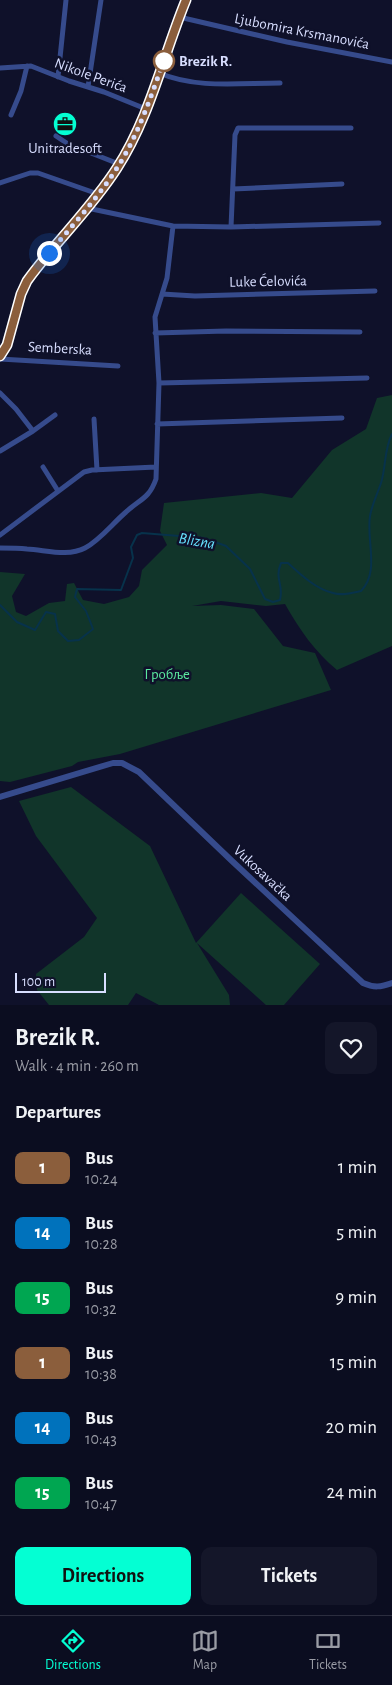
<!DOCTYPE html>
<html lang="en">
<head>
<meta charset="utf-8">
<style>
  body { margin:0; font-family:"Alegreya Sans",sans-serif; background:#141629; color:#f1f3f6; height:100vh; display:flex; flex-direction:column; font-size:19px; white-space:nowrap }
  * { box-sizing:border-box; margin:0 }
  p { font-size:16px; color:#9a9ca5 }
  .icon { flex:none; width:28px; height:28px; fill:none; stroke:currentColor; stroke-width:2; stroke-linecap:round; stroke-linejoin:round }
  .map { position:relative; height:1005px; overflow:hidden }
  .drawer { display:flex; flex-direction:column; background:#0b0d20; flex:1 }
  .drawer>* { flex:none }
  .badge { padding:0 10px; border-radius:8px; font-size:18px; line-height:32px }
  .scale { position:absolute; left:15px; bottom:12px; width:91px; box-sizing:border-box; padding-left:5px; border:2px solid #d8deff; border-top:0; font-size:14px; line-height:18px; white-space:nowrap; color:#d8deff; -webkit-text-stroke:4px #0f112a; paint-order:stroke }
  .you { position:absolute; width:25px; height:25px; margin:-12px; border:4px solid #fff; border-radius:50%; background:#1a73e8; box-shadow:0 0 0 8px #1a73e833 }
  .map>.badge { position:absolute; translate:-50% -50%; box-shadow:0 0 0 2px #fff }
  h2 { padding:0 15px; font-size:19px; line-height:45px }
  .round { display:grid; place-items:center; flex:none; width:52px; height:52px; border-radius:10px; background:#141629 }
  .overview { display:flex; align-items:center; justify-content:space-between; height:85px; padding:0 15px }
  h1 { font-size:24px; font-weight:600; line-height:38px }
  .primary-button { display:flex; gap:10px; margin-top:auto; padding:10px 15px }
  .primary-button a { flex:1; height:58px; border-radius:10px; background:#04ffd3; color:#111; font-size:20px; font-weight:600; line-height:58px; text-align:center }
  .primary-button a+a { background:#141629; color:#f1f3f6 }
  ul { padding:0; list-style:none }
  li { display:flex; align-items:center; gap:15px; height:65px; padding:0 15px }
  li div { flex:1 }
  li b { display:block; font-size:19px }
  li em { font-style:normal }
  li .badge { min-width:55px; font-weight:700; text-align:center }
  .menu { display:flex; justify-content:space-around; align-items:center; height:70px; border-top:1px solid #2b2d3e; background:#0b0d20; font-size:14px; color:#9a9ca5 }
  .menu a { display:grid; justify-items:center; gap:2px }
  .menu .selected { color:#04ffd3 }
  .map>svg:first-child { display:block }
  .green { fill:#11352a }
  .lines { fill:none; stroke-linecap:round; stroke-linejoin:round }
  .stream { stroke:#07324b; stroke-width:2 }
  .minor { stroke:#364b8c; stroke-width:5 }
  .tertiary { stroke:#364b8c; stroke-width:6 }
  .secondary { stroke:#6f93ff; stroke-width:7 }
  .line-casing { stroke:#fff; stroke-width:11 }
  .line { stroke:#8b5e3c; stroke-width:8 }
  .walk { stroke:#d8deff; stroke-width:5; stroke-dasharray:0 9 }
  .stop-dot { fill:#fff; stroke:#8b5e3c; stroke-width:2.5 }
  .labels { text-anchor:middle; stroke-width:5; stroke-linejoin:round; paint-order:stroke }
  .street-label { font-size:15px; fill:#d8deff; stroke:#0f112a }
  .stop-label { font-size:15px; font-weight:bold; fill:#d8deff; stroke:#0f112a; text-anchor:start }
  .poi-label { font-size:15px; fill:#d8deff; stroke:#0f112a }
  .park-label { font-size:15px; fill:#5ae89e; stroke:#0f112a }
  .water-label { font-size:16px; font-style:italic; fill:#66e2ff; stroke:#0f112a }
</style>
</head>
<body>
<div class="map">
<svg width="392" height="1005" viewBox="0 0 392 1005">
  <rect width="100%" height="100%" fill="#0f112a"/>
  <path class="green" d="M392,395V646L337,670C315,652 299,629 285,604L266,606L221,601L192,606L221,605L254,609L283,646L315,653L331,690L120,754L78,762L72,766L10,782L0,781V572L25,574L12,596L16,612L26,616L49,603L65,601L67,584L74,583L83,600L104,604L129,597L139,586L142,570L167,545L160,531L164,503L261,493L292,498L332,450L366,429L377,398Z
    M71,787L150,846L196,943L241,893L320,964L284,1005H266L197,943L229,995L230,1005H159L136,993L128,1005H49L37,990L36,974L84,937L97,918L36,836L19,801Z"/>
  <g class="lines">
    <path class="stream" d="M0,605L17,622L35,630L46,612L55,614L58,631L68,641L79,640L93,629L86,611L75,597L77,589L121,590L133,558L131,547L137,535L142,533L204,538L226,546L250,569L265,599L273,602L280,600C284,583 274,580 281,563H288C301,575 316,589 333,593C342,596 352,593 361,591C380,572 366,540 370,516C372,504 377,495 381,483C386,468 384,449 392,434"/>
    <path class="minor" d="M179,17L287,42L392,62
      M0,68L31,66L69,81L104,92L146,109
      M159,73C197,89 239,83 280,83
      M58,77L66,0
      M88,87L101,0
      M11,115L21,91L27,66
      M56,136L68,144L119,164
      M0,183L30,173H38L98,194
      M233,189L342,184
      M87,208L173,226L231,227L379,223
      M231,227L235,135L238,128H351
      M162,294L195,296L375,291
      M155,333L226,331L360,332
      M0,359L118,366
      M159,383L367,378
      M0,393L16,409L33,431
      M94,419L97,470
      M157,424L342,418
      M0,451L33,431L55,415
      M43,467L58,491
      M0,535L84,472L92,470L156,467
      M0,548C9,548 18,548 27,549C46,550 68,557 85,548C100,540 112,524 126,512C140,499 149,499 156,479L159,383L155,317L167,278L173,226"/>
    <path class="tertiary" d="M0,797L113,763H122L139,772L232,861L363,983C374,988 381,987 392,983"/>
    <path class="secondary" d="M0,356L7,345L15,312L27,281L98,194L123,157L146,109L186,0"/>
  </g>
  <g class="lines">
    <g class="line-casing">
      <path id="line" d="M0,356L7,345L21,294L27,281C55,242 91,209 117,168C150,117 163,56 186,0"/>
    </g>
    <use href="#line" class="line"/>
    <path class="walk" d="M49,253C72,226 97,199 117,168C139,134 152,93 166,55L164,61"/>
  </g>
  <defs>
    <g id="office-disc" transform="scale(1.25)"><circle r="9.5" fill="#04ffd3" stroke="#0f112a"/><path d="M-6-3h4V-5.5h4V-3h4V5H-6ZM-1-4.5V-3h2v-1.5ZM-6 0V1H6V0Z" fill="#111"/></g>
  </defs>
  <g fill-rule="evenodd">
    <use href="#office-disc" x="65" y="124"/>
  </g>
  <circle class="stop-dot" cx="164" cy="61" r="10"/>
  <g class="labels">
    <g class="street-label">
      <text transform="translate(302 31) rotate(11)" y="5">Ljubomira Krsmanovića</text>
      <text transform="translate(91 75) rotate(20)" y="5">Nikole Perića</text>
      <text transform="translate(268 281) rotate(-1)" y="5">Luke Ćelovića</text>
      <text transform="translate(60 348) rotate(3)" y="5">Semberska</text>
      <text transform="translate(263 873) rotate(43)" y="5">Vukosavačka</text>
    </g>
    <g class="stop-label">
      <text x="179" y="66">Brezik R.</text>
    </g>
    <g class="poi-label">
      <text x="65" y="153">Unitradesoft</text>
    </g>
    <g class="park-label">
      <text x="167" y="679">Гробље</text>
    </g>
    <g class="water-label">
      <text transform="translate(197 540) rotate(10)" y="6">Blizna</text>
    </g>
  </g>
</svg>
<div class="scale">100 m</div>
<div class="you" style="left:49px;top:253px"></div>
</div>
<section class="drawer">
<div class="overview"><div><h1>Brezik R.</h1><p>Walk · 4 min · 260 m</p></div><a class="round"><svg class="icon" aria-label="heart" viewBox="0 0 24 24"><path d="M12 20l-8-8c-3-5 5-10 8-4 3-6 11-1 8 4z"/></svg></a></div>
<h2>Departures</h2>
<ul>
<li><span class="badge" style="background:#8b5e3c;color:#fff">1</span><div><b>Bus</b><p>10:24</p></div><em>1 min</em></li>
<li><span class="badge" style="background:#0072bc;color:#fff">14</span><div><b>Bus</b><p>10:28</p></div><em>5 min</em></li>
<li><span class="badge" style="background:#00a651;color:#fff">15</span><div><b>Bus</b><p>10:32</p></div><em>9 min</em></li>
<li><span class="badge" style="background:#8b5e3c;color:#fff">1</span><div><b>Bus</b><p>10:38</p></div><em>15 min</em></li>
<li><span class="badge" style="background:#0072bc;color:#fff">14</span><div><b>Bus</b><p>10:43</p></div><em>20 min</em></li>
<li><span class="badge" style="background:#00a651;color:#fff">15</span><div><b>Bus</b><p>10:47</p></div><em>24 min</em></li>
</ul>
<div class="primary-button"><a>Directions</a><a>Tickets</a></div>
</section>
<nav class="menu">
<a class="selected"><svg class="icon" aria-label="directions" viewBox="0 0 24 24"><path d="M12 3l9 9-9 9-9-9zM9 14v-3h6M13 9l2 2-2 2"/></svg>Directions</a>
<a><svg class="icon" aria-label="map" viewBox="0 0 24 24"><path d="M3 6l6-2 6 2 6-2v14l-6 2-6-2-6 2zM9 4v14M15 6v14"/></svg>Map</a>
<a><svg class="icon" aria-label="tickets" viewBox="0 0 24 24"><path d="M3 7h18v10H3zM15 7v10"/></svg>Tickets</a>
</nav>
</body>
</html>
